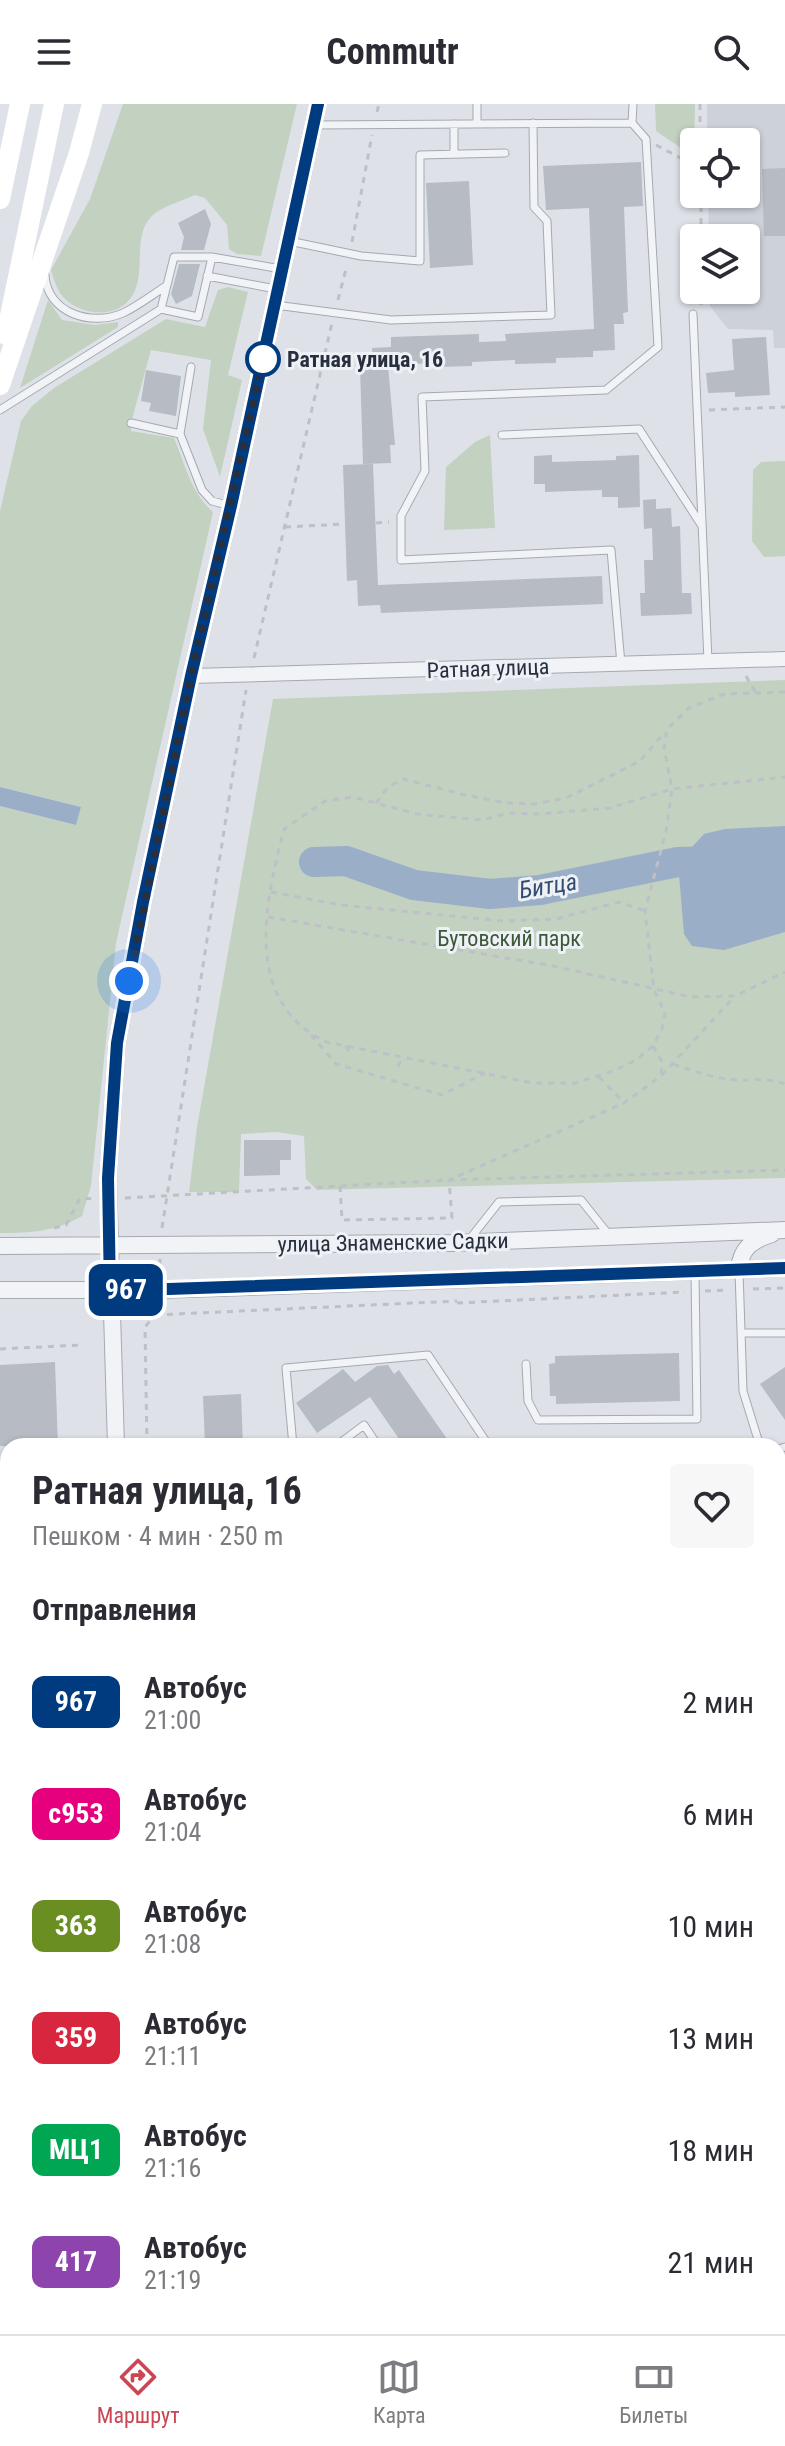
<!DOCTYPE html>
<html lang="ru">
<head>
<meta charset="utf-8">
<style>
  body { margin:0; font-family:"Roboto Condensed",sans-serif; background:#f7f7f7; color:#2b2b33; height:100vh; display:flex; flex-direction:column; font-size:30px; white-space:nowrap }
  * { box-sizing:border-box; margin:0 }
  p { font-size:26px; color:#7c7c81 }
  .icon { flex:none; width:44px; height:44px; fill:none; stroke:currentColor; stroke-width:2; stroke-linecap:round; stroke-linejoin:round }
  .map { position:relative; flex:1; overflow:hidden }
  .panel { position:absolute; left:0px; top:1334px; width:786px; height:896px; display:flex; flex-direction:column; background:#fff; border-radius:24px 24px 0 0; box-shadow:0 2px 6px #0004 }
  .panel>* { flex:none }
  .badge { padding:0 16px; border-radius:12px; font-size:28px; line-height:52px }
  .tools { position:absolute; left:680px; top:24px; display:grid; gap:16px }
  .tools a { display:grid; place-items:center; width:80px; height:80px; border-radius:8px; background:#fff; box-shadow:0 2px 6px #0004; font-size:40px }
  .you { position:absolute; width:40px; height:40px; margin:-20px; border:6px solid #fff; border-radius:50%; background:#1a73e8; box-shadow:0 0 0 12px #1a73e833 }
  .map>.badge { position:absolute; translate:-50% -50%; box-shadow:0 0 0 4px #fff }
  h2 { padding:0 32px; font-size:30px; line-height:72px }
  .round { display:grid; place-items:center; flex:none; width:84px; height:84px; border-radius:8px; background:#f7f7f7 }
  .head { display:flex; align-items:center; justify-content:space-between; height:136px; padding:0 32px }
  h1 { font-size:38px; font-weight:700; line-height:60px }
  ul { padding:0; list-style:none }
  li { display:flex; align-items:center; gap:24px; height:112px; padding:0 32px }
  li div { flex:1 }
  li b { display:block; font-size:30px }
  li em { font-style:normal }
  li .badge { min-width:88px; font-weight:700; text-align:center }
  header { display:flex; justify-content:space-between; align-items:center; height:104px; padding:0 32px; background:#fff; font-size:36px; font-weight:700 }
  .menu { display:flex; justify-content:space-around; align-items:center; height:112px; border-top:2px solid #e1e1e2; background:#fff; font-size:22px; color:#7c7c81 }
  .menu a { display:grid; justify-items:center; gap:4px }
  .menu .active { color:#ca4653 }
  .map>svg:first-child { display:block }
  .built { fill:#cdd1d9 }
  .green { fill:#c3d1c0 }
  .water { fill:#9aaec7 }
  .lines { fill:none; stroke-linecap:round; stroke-linejoin:round }
  .river { stroke:#9aaec7; stroke-width:30 }
  .building { fill:#b6bbc4 }
  .service-casing { stroke:#a4a9b2; stroke-width:9 }
  .minor-casing { stroke:#a4a9b2; stroke-width:16 }
  .tertiary-casing { stroke:#a4a9b2; stroke-width:18 }
  .path { stroke:#bdc0c6; stroke-width:3; stroke-dasharray:6 6; stroke-linecap:butt }
  .service { stroke:#f1f3f6; stroke-width:7 }
  .minor { stroke:#f1f3f6; stroke-width:14 }
  .tertiary { stroke:#f1f3f6; stroke-width:16 }
  .secondary { stroke:#fff; stroke-width:20 }
  .line-casing { stroke:#fff; stroke-width:18 }
  .line { stroke:#003b80; stroke-width:12 }
  .walk { stroke:#282f3e; stroke-width:8; stroke-dasharray:0 14.4 }
  .stop-dot { fill:#fff; stroke:#003b80; stroke-width:4 }
  .labels { text-anchor:middle; stroke-width:6; stroke-linejoin:round; paint-order:stroke }
  .stop-label { font-size:22px; font-weight:bold; fill:#282f3e; stroke:#eef1f5; text-anchor:start }
  .street-label { font-size:22px; fill:#282f3e; stroke:#eef1f5 }
  .park-label { font-size:22px; fill:#3b5936; stroke:#eef1f5 }
  .water-label { font-size:24px; font-style:italic; fill:#334c71; stroke:#eef1f5 }
</style>
</head>
<body>
<header><svg class="icon" aria-label="menu" viewBox="0 0 24 24"><path d="M4 6h16M4 12h16M4 18h16"/></svg>Commutr<svg class="icon" aria-label="search" viewBox="0 0 24 24"><circle cx="10" cy="10" r="6"/><path d="M15 15l6 6"/></svg></header>
<div class="map">
<svg width="785" height="2230" viewBox="0 0 785 2230">
  <rect width="100%" height="100%" fill="#dee2e8"/>
  <path class="built" d="M707,0H785V244H774L773,226L728,225L710,202L709,186H746V134H709L708,90H746V38H707Z
    M8,1459V1668H0V1460Z
    M778,1981H785V2208L778,2209Z"/>
  <path class="green" d="M123,0H297L261,152L237,150L229,145L227,121L205,94L195,91C182,97 160,103 151,113C131,134 148,173 130,195C113,217 74,210 60,189C56,183 53,173 51,166L90,95Z
    M655,0H695L694,53L656,27Z
    M228,183L248,188L228,271L242,276L220,373L203,325L211,256L151,246L131,319V327L174,334C185,360 191,389 213,408L116,839L91,1082L82,1112C54,1128 31,1129 0,1129V702L76,721L81,703L0,683V407L21,317L32,302L54,284L166,215L205,223L218,186Z
    M48,196L62,216L95,221L118,218V223L20,284Z
    M490,331L495,424L444,426L446,363L475,338Z
    M785,357V452L764,453L752,437L753,366L761,358Z
    M785,576V1074L317,1086L306,1075L304,1032L276,1028L241,1030L239,1088H189L197,1023L273,595Z"/>
  <path class="water" d="M0,683L81,703L76,721L0,702Z
    M785,722V828L724,846L692,842L684,830L678,758L704,730L725,725Z"/>
  <g class="lines">
    <path class="river" d="M314,758L346,757L414,781L490,790L540,786L678,758L785,755"/>
  </g>
  <path class="building" d="M641,58L643,102L624,103L628,208L623,209L624,220H614L615,246L593,247V253L556,254V259L515,260V256L472,258V262L437,263V259L388,261L395,341H390L391,359L363,360L360,263L373,262L372,244L391,243V233L479,230V238L506,237L505,230L594,225L589,104L546,106L543,62Z
    M785,64V132H764L762,65Z
    M469,77L473,161L430,164L426,79Z
    M205,105L211,120L204,146H181L184,133L178,119Z
    M179,160H200L192,192L176,200L171,190Z
    M766,233L770,291L735,293V288L708,289L706,269L734,266L732,235Z
    M146,266L181,272L176,312L149,307L151,299L141,297Z
    M552,351V358L616,356V352L639,351L640,403L618,404V393H602V386L545,388V380H534V352Z
    M373,360L378,481L602,472L603,500L381,509L380,501L358,502L357,476L347,477L343,361Z
    M656,395V405L671,404L672,423L680,422L682,489H691L692,510L641,512L640,489H645L644,456H653L652,424L644,425L643,396Z
    M244,1036H291V1056H280V1071L244,1072Z
    M679,1249L680,1297L556,1300V1292H550L549,1260L555,1259V1252Z
    M55,1258L58,1342H0V1261Z
    M388,1261L394,1270L399,1266L452,1342H404L370,1293L317,1329L296,1299L343,1265L355,1278L377,1262Z
    M785,1263V1316L760,1280Z
    M241,1290L243,1342H205L203,1292Z"/>
  <g class="lines">
    <g class="service-casing">
      <path id="service" d="M477,0V20
        M454,20V50
        M314,21L632,19L633,0
        M289,137L361,152L420,157V51L505,49
        M174,153H212L198,213L161,205Z
        M212,153L281,165
        M45,171C47,209 91,223 123,209C138,202 152,191 166,182
        M207,172L276,185
        M275,201L391,216L551,211L547,117L534,103L533,19
        M693,210L708,557
        M191,263L180,330L202,386L212,397L231,402
        M0,306L161,205
        M131,319L180,330
        M502,331L639,325L702,422
        M621,560L611,446L401,456V412L425,367L422,293L606,286L658,243L646,35L632,19
        M469,1136L499,1098L581,1096L609,1131
        M739,1167L743,1287L760,1342
        M741,1229H785
        M526,1260L528,1297L538,1316L697,1315L695,1169
        M293,1342L286,1264L428,1251L489,1342
        M336,1342L364,1321L378,1342
        M778,1345L785,1343
        M4,1484L8,1597
        M778,1543L785,1535
        M778,1609L782,1689
        M0,1645H8
        M785,1756L782,1689H785
        M0,1938H8
        M778,1974H785
        M778,2219H785
        M472,2222L473,2230
        M513,2230L706,2222"/>
    </g>
    <g class="minor-casing">
      <path id="minor" d="M191,572L785,555"/>
    </g>
    <g class="tertiary-casing">
      <path id="tertiary" d="M0,1142L453,1139L785,1126
        M739,1165C741,1144 752,1136 772,1130
        M0,1186H160L785,1164
        M116,1342L108,1074L117,939L143,798L191,572L231,402L318,0
        M151,2222V2230"/>
    </g>
    <path class="path" d="M700,0V38
      M377,8L379,0
      M656,41L694,61
      M701,90V134
      M352,138L372,31
      M338,196L347,161
      M701,201L702,186
      M709,306L785,303
      M376,419L389,418
      M285,423L345,420
      M254,554L332,219
      M746,572L756,589
      M785,588L724,590L689,604L667,625L664,644L672,685L666,727L645,807L654,886L665,909L662,925L653,942L636,956L613,967L575,979H533L326,938C242,897 265,799 284,725L325,697L353,693L417,710L482,716L508,709L538,710L610,704L672,685L785,673
      M376,699L388,683L403,675L465,691L507,699L533,700L566,694L640,657L665,628
      M271,788L341,801L503,817L556,815L619,798L645,807
      M268,813L553,862L691,893L735,892L785,868
      M311,931L336,960L442,991L485,969
      M346,942L352,953
      M653,942L662,958L661,972
      M673,960C694,967 713,974 735,976C754,977 767,973 785,980
      M398,963L402,953
      M599,973L624,999
      M340,1082L342,1116L452,1114L449,1076L624,999L661,972L735,892
      M125,1094L449,1076L785,1066
      M54,1124L66,1121L80,1094L94,1095
      M162,1124L246,586
      M160,1155V1171
      M753,1185L785,1184
      M705,1187L729,1186
      M457,1199L685,1188
      M155,1211L457,1197
      M0,1245L81,1241
      M147,1342L145,1223L155,1211L157,1203
      M778,1400L785,1397
      M181,2222L182,2230"/>
    <use href="#service" class="service"/>
    <use href="#minor" class="minor"/>
    <use href="#tertiary" class="tertiary"/>
    <path class="secondary" d="M0,95L20,0
      M6,231L54,0
      M0,281L79,49L92,0"/>
  </g>
  <g class="lines">
    <g class="line-casing">
      <path id="line" d="M318,0L231,402L191,572L143,798L117,939L108,1074L110,1187L785,1164"/>
    </g>
    <use href="#line" class="line"/>
    <path class="walk" d="M129,877L191,572L263,255"/>
  </g>
  <circle class="stop-dot" cx="263" cy="255" r="16"/>
  <g class="labels">
    <g class="stop-label">
      <text x="287" y="263">Ратная улица, 16</text>
    </g>
    <g class="street-label">
      <text transform="translate(488 564) rotate(-2)" y="8">Ратная улица</text>
      <text transform="translate(393 1138) rotate(-1)" y="8">улица Знаменские Садки</text>
    </g>
    <g class="park-label">
      <text x="509" y="842">Бутовский парк</text>
    </g>
    <g class="water-label">
      <text transform="translate(548 782) rotate(-9)" y="8">Битца</text>
    </g>
  </g>
</svg>
<div class="tools">
<a><svg class="icon" aria-label="locate" viewBox="0 0 24 24"><circle cx="12" cy="12" r="6"/><path d="M12 2v4M12 18v4M2 12h4M18 12h4"/></svg></a>
<a><svg class="icon" aria-label="layers" viewBox="0 0 24 24"><path d="M12 4l9 5-9 5-9-5zM3 14l9 5 9-5"/></svg></a>
</div>
<div class="you" style="left:129px;top:877px"></div>
<b class="badge" style="left:126px;top:1186px;background:#003b80;color:#fff">967</b>
<section class="panel">
<div class="head"><div><h1>Ратная улица, 16</h1><p>Пешком · 4 мин · 250 m</p></div><a class="round"><svg class="icon" aria-label="heart" viewBox="0 0 24 24"><path d="M12 20l-8-8c-3-5 5-10 8-4 3-6 11-1 8 4z"/></svg></a></div>
<h2>Отправления</h2>
<ul>
<li><span class="badge" style="background:#003b80;color:#fff">967</span><div><b>Автобус</b><p>21:00</p></div><em>2 мин</em></li>
<li><span class="badge" style="background:#e6007e;color:#fff">с953</span><div><b>Автобус</b><p>21:04</p></div><em>6 мин</em></li>
<li><span class="badge" style="background:#6b8e23;color:#fff">363</span><div><b>Автобус</b><p>21:08</p></div><em>10 мин</em></li>
<li><span class="badge" style="background:#d7263d;color:#fff">359</span><div><b>Автобус</b><p>21:11</p></div><em>13 мин</em></li>
<li><span class="badge" style="background:#00a651;color:#fff">МЦ1</span><div><b>Автобус</b><p>21:16</p></div><em>18 мин</em></li>
<li><span class="badge" style="background:#8e44ad;color:#fff">417</span><div><b>Автобус</b><p>21:19</p></div><em>21 мин</em></li>
</ul>
</section>
</div>
<nav class="menu">
<a class="active"><svg class="icon" aria-label="directions" viewBox="0 0 24 24"><path d="M12 3l9 9-9 9-9-9zM9 14v-3h6M13 9l2 2-2 2"/></svg>Маршрут</a>
<a><svg class="icon" aria-label="map" viewBox="0 0 24 24"><path d="M3 6l6-2 6 2 6-2v14l-6 2-6-2-6 2zM9 4v14M15 6v14"/></svg>Карта</a>
<a><svg class="icon" aria-label="tickets" viewBox="0 0 24 24"><path d="M3 7h18v10H3zM15 7v10"/></svg>Билеты</a>
</nav>
</body>
</html>
